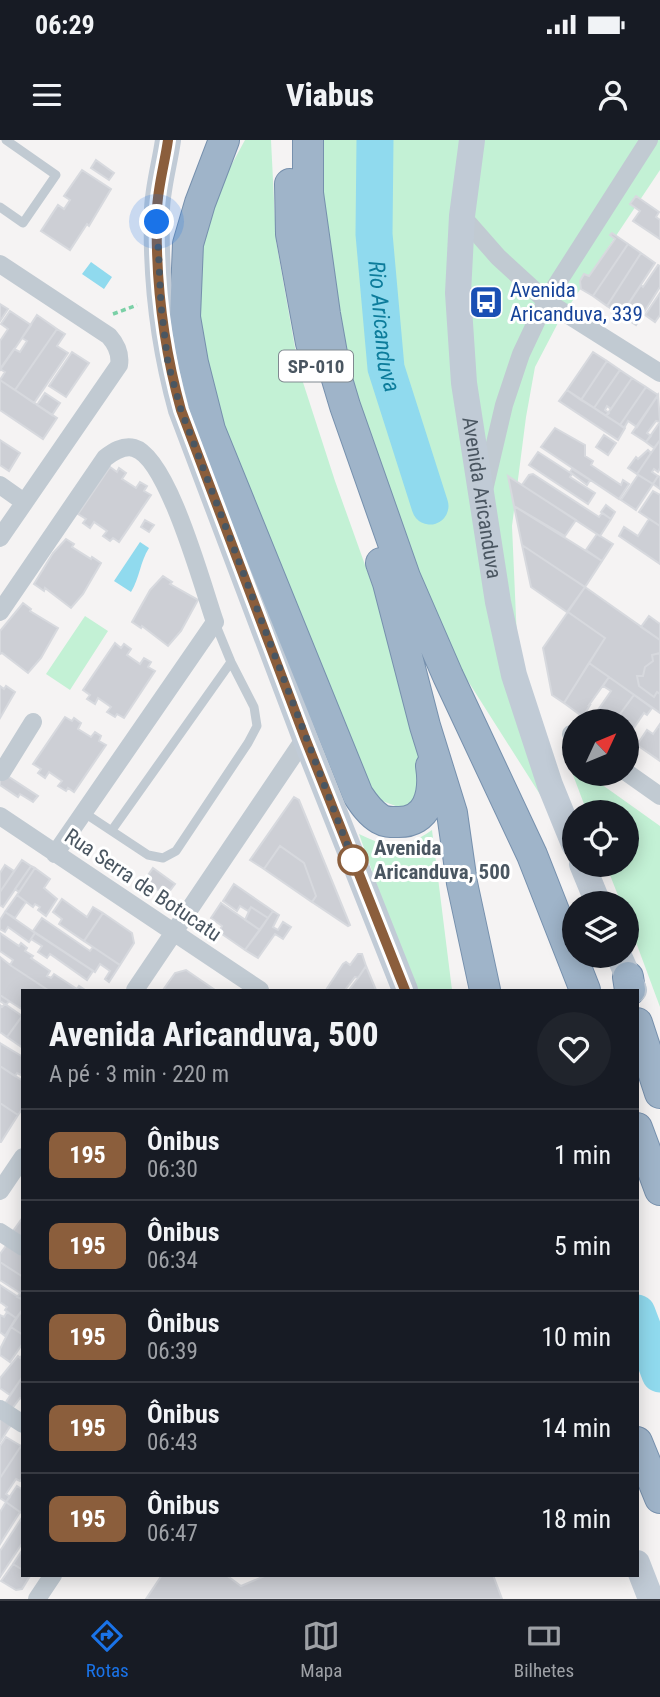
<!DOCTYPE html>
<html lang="pt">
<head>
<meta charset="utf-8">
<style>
  body { margin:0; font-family:"Roboto Condensed",sans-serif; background:#20242c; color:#f1f3f6; height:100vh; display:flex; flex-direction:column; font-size:26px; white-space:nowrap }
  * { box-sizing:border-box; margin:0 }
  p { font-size:23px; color:#9ea1a6 }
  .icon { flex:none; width:38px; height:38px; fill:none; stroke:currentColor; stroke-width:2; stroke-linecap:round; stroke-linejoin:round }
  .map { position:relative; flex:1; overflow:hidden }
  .drawer { position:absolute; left:21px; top:849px; width:618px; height:588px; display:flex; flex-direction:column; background:#171b24; border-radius:0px; box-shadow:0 4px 18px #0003 }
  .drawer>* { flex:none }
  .badge { padding:0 14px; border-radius:10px; font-size:24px; line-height:46px }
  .needle { width:46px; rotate:46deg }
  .tools { position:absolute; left:562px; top:569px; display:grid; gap:14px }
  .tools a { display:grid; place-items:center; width:77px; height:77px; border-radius:50%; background:#171b24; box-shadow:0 4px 18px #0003; font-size:35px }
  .you { position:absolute; width:35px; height:35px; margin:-18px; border:5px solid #fff; border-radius:50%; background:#1a73e8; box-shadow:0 0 0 10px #1a73e833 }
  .map>.badge { position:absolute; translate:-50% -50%; box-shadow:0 0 0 4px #fff }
  .round { display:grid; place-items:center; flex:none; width:74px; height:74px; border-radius:37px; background:#20242c }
  .summary { display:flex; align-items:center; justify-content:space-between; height:119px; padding:0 28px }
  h1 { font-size:33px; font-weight:800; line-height:52px }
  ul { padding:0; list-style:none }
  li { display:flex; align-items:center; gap:21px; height:91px; padding:0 28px; border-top:2px solid #363941 }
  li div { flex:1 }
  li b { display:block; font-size:26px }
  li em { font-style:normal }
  li .badge { min-width:77px; font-weight:700; text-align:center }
  .status { display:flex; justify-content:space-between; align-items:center; height:49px; padding:0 35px; background:#171b24; direction:ltr }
  .status svg { height:19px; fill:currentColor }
  header { display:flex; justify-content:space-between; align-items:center; height:91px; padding:0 28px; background:#171b24; font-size:32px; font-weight:800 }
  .tabs { display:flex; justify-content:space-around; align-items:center; height:98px; border-top:2px solid #363941; background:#171b24; font-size:19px; color:#9ea1a6 }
  .tabs a { display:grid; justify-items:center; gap:4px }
  .tabs .current { color:#1a73e8 }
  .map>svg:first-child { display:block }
  .green { fill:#c3f1d5 }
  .water { fill:#90daee }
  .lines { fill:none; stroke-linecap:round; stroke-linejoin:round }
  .river { stroke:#90daee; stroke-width:37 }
  .building { fill:#cdcfd5; stroke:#d7d9de; stroke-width:2 }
  .trunk-casing { stroke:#7690ad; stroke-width:32 }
  .path { stroke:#7ad0a6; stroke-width:3.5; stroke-dasharray:5 3.5; stroke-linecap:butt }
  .service { stroke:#c1cad2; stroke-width:9 }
  .minor { stroke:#c1cad2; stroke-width:18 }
  .secondary { stroke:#c1cbd6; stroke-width:26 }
  .trunk { stroke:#9fb4c9; stroke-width:30 }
  .line-casing { stroke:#fff; stroke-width:16 }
  .line { stroke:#8b5e3c; stroke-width:10 }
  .walk { stroke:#4a5661; stroke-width:7; stroke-dasharray:0 12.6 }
  .stop-dot { fill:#fff; stroke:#8b5e3c; stroke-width:3.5 }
  .labels { text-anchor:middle; stroke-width:6; stroke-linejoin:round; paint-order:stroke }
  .shield { fill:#fff; stroke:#808990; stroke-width:2 }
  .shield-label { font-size:19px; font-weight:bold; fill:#4a5661 }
  .transit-label { font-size:21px; fill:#164399; stroke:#fff; text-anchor:start }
  .street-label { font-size:21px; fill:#4a5661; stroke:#fff }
  .stop-label { font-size:21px; font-weight:bold; fill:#4a5661; stroke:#fff; text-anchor:start }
  .water-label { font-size:23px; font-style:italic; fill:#0c7c9b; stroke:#fff }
</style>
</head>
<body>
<div class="status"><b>06:29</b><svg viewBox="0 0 49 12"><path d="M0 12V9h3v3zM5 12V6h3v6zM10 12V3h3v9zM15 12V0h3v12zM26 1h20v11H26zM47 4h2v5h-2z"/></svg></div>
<header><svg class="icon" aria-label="menu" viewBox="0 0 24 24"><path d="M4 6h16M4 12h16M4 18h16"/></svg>Viabus<svg class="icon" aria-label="person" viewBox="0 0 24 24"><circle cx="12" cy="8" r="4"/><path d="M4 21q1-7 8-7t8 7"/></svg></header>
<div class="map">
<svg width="660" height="1459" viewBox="0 0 660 1459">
  <rect width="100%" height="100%" fill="#f5f3f3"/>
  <path class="green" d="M245,0H271L276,101L299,230L335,341L384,478L419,597L420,639L413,663L401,668L377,659L364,643L222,280L210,237L194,154L196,90Z
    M302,0H660V30L559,181L535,227L526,277L512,386L518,523L574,708L388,415L331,244Z
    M85,476L108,491L70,550L46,534Z
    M567,619L574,624V634H587L660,686V867L627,778L626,763H621L606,725L626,724V672H587Z
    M432,690L452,850H414L359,694C390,709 403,710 432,690Z"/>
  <path class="water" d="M91,122L112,137L104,149L82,134Z
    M140,402L149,408C140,422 140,437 131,452L114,441Z"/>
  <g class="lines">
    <g class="river">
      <path id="s1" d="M375,0L374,94L386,228L430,366"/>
      <path d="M637,1173L660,1234"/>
    </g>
  </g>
  <path class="building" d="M96,20L114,33L109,40L91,28Z
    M82,30L111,49L89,86L87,84L70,110L41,91L58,65L64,69L70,60L64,56Z
    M636,56L659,72L656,77L660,80V99L633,81L640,71L630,64Z
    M612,93L628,104L593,156L581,149L580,141L584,134L589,136L610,106L615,99L610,95Z
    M628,104L641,113L607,166L593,156Z
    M641,113L655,123L621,175L607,166Z
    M658,125L660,126V147L636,185L621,175L641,145L643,147Z
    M660,153V175L655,182L645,175Z
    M0,164L8,169L0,181Z
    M10,171L31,185L0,230V201L8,189L1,184Z
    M37,175L57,189L15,250L0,240L5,232L0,229L14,209L20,212L27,201L22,198Z
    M57,189L65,194L57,206L68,213L34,263L15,250Z
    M72,212L89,223L66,257L49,246Z
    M593,212L607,221L581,260L567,250Z
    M607,221L620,230L594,268L581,260Z
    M620,230L632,238L611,269L607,266L605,270L609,273L606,276L594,268Z
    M632,238L646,247L620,285L606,276Z
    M0,240L57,278L43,299L0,270Z
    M646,247L658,255L637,287L628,281L624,288L620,285Z
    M567,250L625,288L618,300L559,261Z
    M45,253L60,263L52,275L37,265Z
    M658,255L660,282L656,281L647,293L651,296L646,302L632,293Z
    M660,282V300L654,308L646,302Z
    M555,288L585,305V316L593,321L591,325L621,345L623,340L629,344L619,359L541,307Z
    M604,295L616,303L608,315L596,307Z
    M0,300L20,313L9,331L0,325Z
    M660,300V328L658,332L654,329L652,332L658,336L653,344L637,334Z
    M648,310L651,313L637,334L628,328L636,317L638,319Z
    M538,312L572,334L570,337L595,353L588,364L529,325Z
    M110,327L117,332L119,328L126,333L122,339L136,348L140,342L147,346L144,351L151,355L119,402L113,398L110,401L103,396L107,391L94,382L90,388L83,383L86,379L78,374Z
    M572,329L590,340L587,345L570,332Z
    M533,334L599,377L602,373L611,379L600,396L522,345L529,335Z
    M638,335L653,344L636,370L621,360Z
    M508,336L576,380L565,396L514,366Z
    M658,336L660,337V349L653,344Z
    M653,351L660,355V386L639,372Z
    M606,365L615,372L611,379L601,372Z
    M514,366L602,421L585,447L522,405Z
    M649,379L660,386V424L619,396L624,387L638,396Z
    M145,380L154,385L149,392L141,387Z
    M597,394L613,404L602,421L586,410Z
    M66,399L74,404L72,407L91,419L92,417L101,423L83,454L71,468L45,448L44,451L34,444L53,413Z
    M522,405L585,447L567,472L531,447Z
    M163,436L172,442L170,444L198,460L181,491L168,506L142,486L141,488L132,482L150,450Z
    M585,447L660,500V513L652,515L653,521L645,527L643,536H637L639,546L654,557L657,552L660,554V573L589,523L605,498L568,472Z
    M23,463L31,469L30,471L58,488L41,518L28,533L2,513L0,514V491Z
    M568,472L605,498L564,563L552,555L543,508Z
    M649,476L660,484V500L641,487Z
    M115,503L121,508L124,504L131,509L127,515L140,524L144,518L151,522L148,527L155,531L124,578L117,574L115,577L107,572L111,567L98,558L95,564L87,559L90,555L83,550Z
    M660,513V554L657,552L654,557L639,546L637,536H643L645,527L653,521L652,515Z
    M589,523L609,537L589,565H590L583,577L564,563Z
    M609,537L634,555L615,581H597L603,573L598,570L611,551L603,546Z
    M0,546L4,549L6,546L15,552L0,578Z
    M634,555L652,568L647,575L644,573L631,592L628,591L626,594V581H615Z
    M65,577L72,581L74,578L81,583L78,589L91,597L95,592L101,596L99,601L106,605L74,652L68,648L66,651L58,646L62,641L49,632L45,638L38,633L41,629L33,624Z
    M660,584V621L637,605L647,590L653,594Z
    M0,631L38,656L33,662L20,654L18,657L0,645Z
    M294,657L299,660L350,785L348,786L312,762L316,756L304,723L280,706L264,729L250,720Z
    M280,706L304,723L316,756L312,762L264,729Z
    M22,720L31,726L3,767L0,765V752Z
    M5,725L14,731L0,752V733Z
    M31,726L35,728L19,752L15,749Z
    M35,728L50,739L44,748L57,759L46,776L38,770L40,767L35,764L33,767L17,755Z
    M153,728L175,744L169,752L164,754L144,741Z
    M234,744L273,771L268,778L251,767L248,771L240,766L237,771L223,761Z
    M17,755L26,762L15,778L5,772Z
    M62,759L87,777L93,767L103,773L84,801L59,784L62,779L53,772Z
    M221,763L260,790L245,810L219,792L222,786L211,778Z
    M251,767L268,778L260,790L245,780Z
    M273,771L279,775L273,787L278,790L283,782L291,787L283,799L275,794L258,818L245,810Z
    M5,772L35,793L29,802L8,787L5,792L0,789V780Z
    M103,773L132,793L134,803L120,825L84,801Z
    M42,778L90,811L93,807L120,825L109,842L105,839L110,831L100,824L95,832L33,791Z
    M0,793L19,806L21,803L27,808L25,811L33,816L31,818L50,831L47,836L51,838L54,834L77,849L79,846L85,850H48L10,825L13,820L0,811Z
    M35,793L93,831L87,840L50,814L47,818L38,812L42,806L31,799Z
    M358,814H362L366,826L358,838L355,837L345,850H326L343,824L346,822L350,825Z
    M0,817L10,825L48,850H23V870L9,861L0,855Z
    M366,826L376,850H349L358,838Z
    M186,830L215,850H163L175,833Z
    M0,855L9,861L6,865L0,861Z
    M5,864L22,876L7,897L0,892V865L2,867Z
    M21,878L23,879V908L7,897Z
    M0,903L23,917V936L17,933L15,936L0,926Z
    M0,926L23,941V968L18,975L0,963Z
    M0,963L18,975L1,1002H0Z
    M23,1077V1098L13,1091Z
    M8,1103L23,1113V1137L0,1122V1114Z
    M0,1122L23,1137V1160L17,1157L20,1153L0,1140Z
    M0,1145L23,1160V1169L16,1178L5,1170L7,1167L0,1162Z
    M23,1169V1195L11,1187Z
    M7,1172L16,1178L5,1196L0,1192V1175L4,1177Z
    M11,1187L23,1195V1203L10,1222L0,1215V1209Z
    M23,1214V1236L10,1255L0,1248V1238L18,1216L20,1218Z
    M23,1236V1260L20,1258L11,1270L4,1265Z
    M0,1278L11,1285L0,1302Z
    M6,1297L21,1306L0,1338V1306Z
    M23,1303V1337L20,1341L16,1339L6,1354L10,1357L6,1362L0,1358V1338Z
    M17,1346L23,1350V1374L6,1362Z
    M6,1362L20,1372L0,1404V1372Z
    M23,1376V1402L0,1437V1411Z
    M23,1409V1430L13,1424Z
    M13,1424L23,1430V1435L30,1436L22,1449L16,1450L1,1441Z
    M162,1435H226L241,1446L267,1435H493L502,1459H146Z"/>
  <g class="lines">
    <g class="trunk-casing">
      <path id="trunk" d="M224,0L200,63L188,104L185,177L193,223L210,290L358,655C364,664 370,673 380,679C385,682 390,682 396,682C429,684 435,652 431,626
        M308,0V53L325,174L336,236L345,266L405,437L448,536L532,715L585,850
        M290,44L291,94L311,203
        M381,423L388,443L425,586L452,673L462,743L485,850
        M628,837L630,850
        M637,883L660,953
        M637,988L660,1050
        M637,1302L660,1358"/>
    </g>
    <path class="path" d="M113,174L137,165"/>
    <path class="service" d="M0,67L23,83L56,35L6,0
      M83,672L148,715L163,718L176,711L248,603L257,586L254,567L231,522L215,483
      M112,690L231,522"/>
    <path class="minor" d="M462,76L498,117L546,161L660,233
      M0,124L109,196C116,204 121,213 119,225L0,398
      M0,345L24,362
      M485,346L504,265L521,214L546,161L649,0
      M0,472L105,318C113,312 123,305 134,308C168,317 203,448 215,482L55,714
      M571,594L574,596
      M2,632L33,582
      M626,632L660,656
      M0,676L260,850
      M135,850L305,598
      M0,1051L23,1017
      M0,1092L23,1107
      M0,1269L23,1284
      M37,1459L53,1435"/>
    <g class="secondary">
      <path d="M168,0C165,22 158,46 157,69C155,136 163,205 181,270L305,598L405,850"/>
      <path id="s2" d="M472,0L462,76L458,153L464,243L498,462L514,535L550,645L574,704"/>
      <path d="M582,724L598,763"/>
      <path d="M619,816L634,850"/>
      <path d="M637,1423L651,1459"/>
    </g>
    <use href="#trunk" class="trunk"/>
  </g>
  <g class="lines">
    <g class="line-casing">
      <path id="line" d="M168,0C165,22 158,46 157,69C155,136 163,205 181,270L305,598L405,850"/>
    </g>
    <use href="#line" class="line"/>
    <path class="walk" d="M157,82L161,166L168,223L181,270L353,720"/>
  </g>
  <defs>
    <g id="bus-square" transform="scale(1.75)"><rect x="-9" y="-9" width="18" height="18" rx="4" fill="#1a4fb4" stroke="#fff"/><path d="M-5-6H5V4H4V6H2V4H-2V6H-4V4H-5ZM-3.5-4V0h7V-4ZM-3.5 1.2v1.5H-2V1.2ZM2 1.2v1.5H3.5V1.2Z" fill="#fff"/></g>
  </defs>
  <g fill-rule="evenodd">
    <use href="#bus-square" x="486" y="162"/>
  </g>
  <circle class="stop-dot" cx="353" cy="720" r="14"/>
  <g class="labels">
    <rect class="shield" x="279" y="210.5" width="74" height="31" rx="5"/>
    <g class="shield-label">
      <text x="316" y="233">SP-010</text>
    </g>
    <g class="transit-label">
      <text x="510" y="157">Avenida<tspan x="510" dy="24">Aricanduva, 339</tspan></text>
    </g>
    <g class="street-label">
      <text dy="7" stroke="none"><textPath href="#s2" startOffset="360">Avenida Aricanduva</textPath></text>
      <text transform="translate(143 745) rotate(34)" y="7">Rua Serra de Botucatu</text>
    </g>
    <g class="stop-label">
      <text x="374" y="715">Avenida<tspan x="374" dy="24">Aricanduva, 500</tspan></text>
    </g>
    <g class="water-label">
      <text dy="8" stroke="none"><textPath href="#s1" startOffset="187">Rio Aricanduva</textPath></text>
    </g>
  </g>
</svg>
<div class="tools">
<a><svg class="needle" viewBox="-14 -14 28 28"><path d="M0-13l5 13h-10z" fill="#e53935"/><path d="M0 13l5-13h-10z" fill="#9ea1a6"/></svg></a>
<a><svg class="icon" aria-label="locate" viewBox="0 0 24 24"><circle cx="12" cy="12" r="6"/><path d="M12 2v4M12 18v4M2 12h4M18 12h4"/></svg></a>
<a><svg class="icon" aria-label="layers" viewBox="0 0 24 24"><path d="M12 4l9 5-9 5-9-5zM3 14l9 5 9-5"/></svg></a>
</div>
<div class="you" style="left:157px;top:82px"></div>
<section class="drawer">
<div class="summary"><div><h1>Avenida Aricanduva, 500</h1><p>A pé · 3 min · 220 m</p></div><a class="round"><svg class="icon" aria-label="heart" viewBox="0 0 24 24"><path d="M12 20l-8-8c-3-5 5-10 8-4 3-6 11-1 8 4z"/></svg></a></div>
<ul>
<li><span class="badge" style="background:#8b5e3c;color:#fff">195</span><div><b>Ônibus</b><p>06:30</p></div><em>1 min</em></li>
<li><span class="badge" style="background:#8b5e3c;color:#fff">195</span><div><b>Ônibus</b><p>06:34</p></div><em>5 min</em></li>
<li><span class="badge" style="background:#8b5e3c;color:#fff">195</span><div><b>Ônibus</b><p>06:39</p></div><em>10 min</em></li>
<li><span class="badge" style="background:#8b5e3c;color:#fff">195</span><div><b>Ônibus</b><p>06:43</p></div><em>14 min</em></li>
<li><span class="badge" style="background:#8b5e3c;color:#fff">195</span><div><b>Ônibus</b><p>06:47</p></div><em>18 min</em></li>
</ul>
</section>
</div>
<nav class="tabs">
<a class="current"><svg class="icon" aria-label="directions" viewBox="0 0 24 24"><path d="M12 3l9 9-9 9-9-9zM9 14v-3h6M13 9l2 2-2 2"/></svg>Rotas</a>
<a><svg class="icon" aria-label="map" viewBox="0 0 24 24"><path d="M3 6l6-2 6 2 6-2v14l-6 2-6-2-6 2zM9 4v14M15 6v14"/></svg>Mapa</a>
<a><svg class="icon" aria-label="tickets" viewBox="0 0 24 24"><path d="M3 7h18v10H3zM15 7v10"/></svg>Bilhetes</a>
</nav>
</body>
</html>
